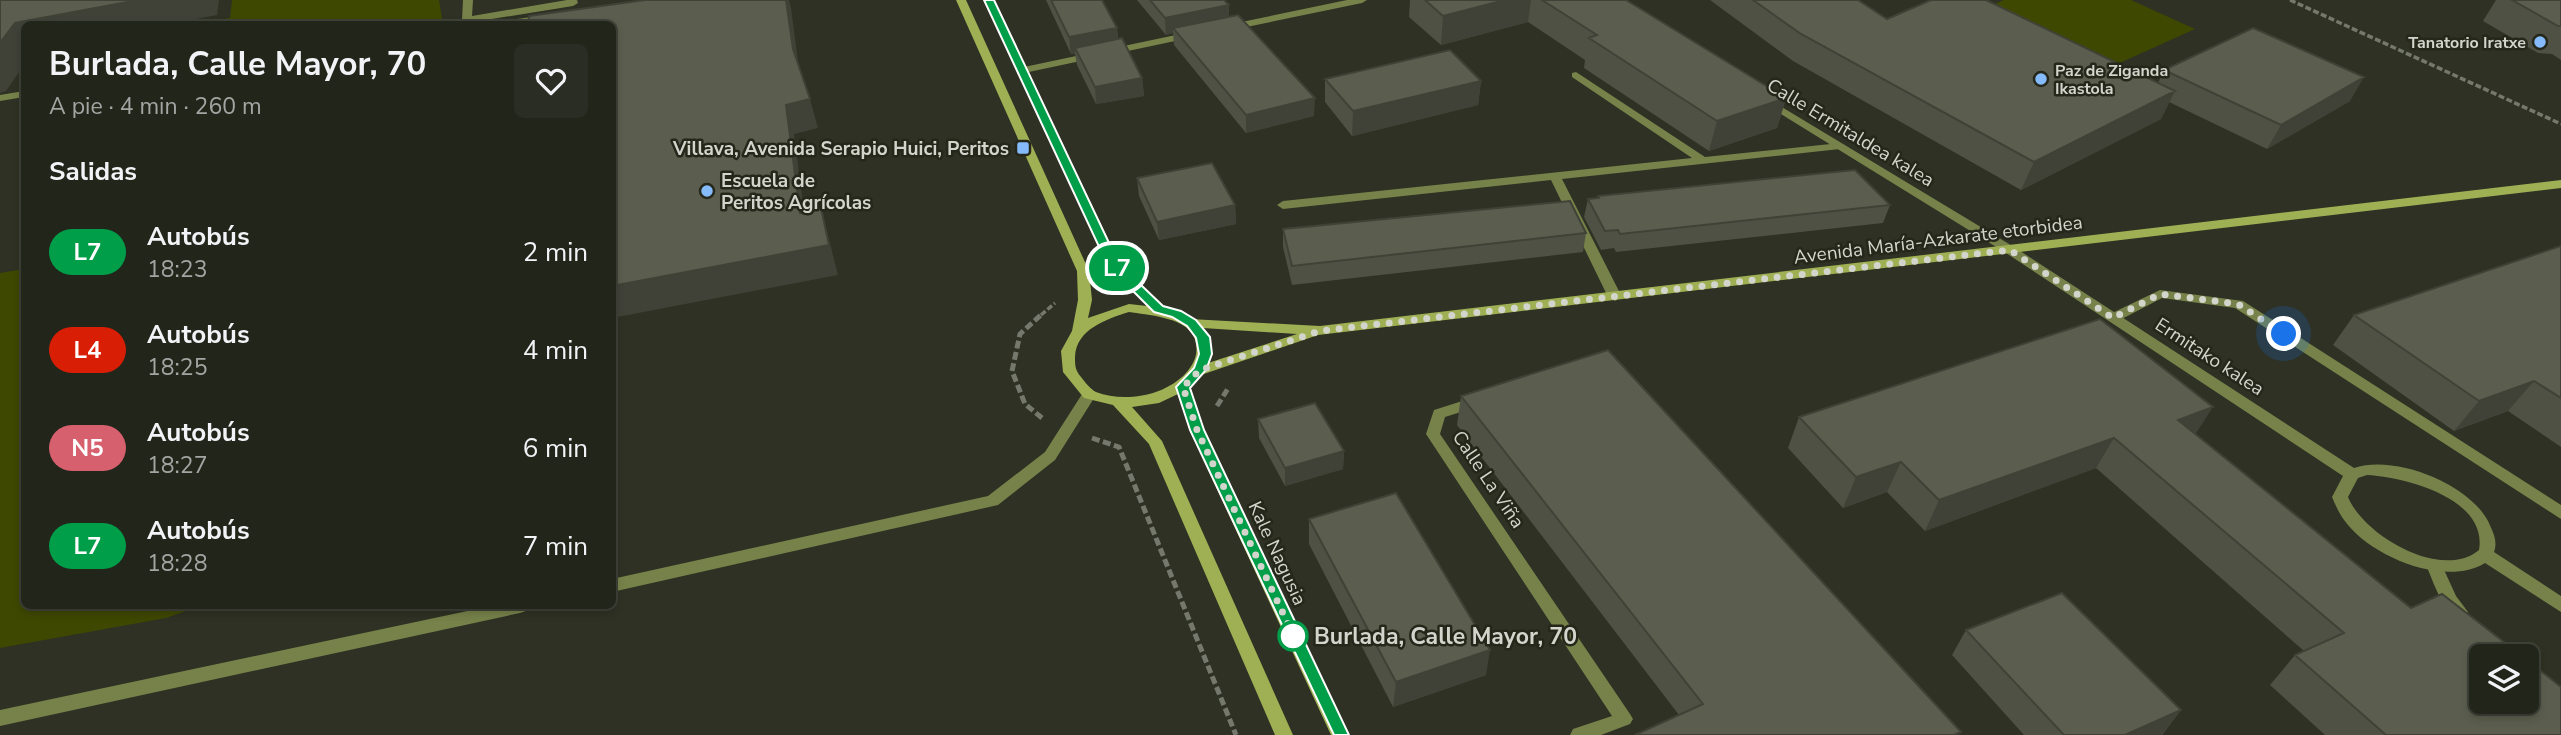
<!DOCTYPE html>
<html lang="es">
<head>
<meta charset="utf-8">
<style>
  body { margin:0; font-family:"Nunito Sans",sans-serif; background:#2a2d23; color:#f1f3f6; height:100vh; display:flex; flex-direction:column; font-size:26px; white-space:nowrap }
  * { box-sizing:border-box; margin:0 }
  p { font-size:23px; color:#a2a5a2 }
  .icon { flex:none; width:38px; height:38px; fill:none; stroke:currentColor; stroke-width:2; stroke-linecap:round; stroke-linejoin:round }
  .map { position:relative; flex:1; overflow:hidden }
  .sheet { position:absolute; left:21px; top:21px; width:595px; height:588px; display:flex; flex-direction:column; background:#22251a; border-radius:10px; box-shadow:0 4px 10px #0003,0 0 0 2px #3f4239 }
  .sheet>* { flex:none }
  .badge { padding:0 14px; border-radius:23px; font-size:24px; line-height:46px }
  .buttons { position:absolute; left:2469px; top:644px; display:grid; gap:14px }
  .buttons a { display:grid; place-items:center; width:70px; height:70px; border-radius:10px; background:#22251a; box-shadow:0 4px 10px #0003,0 0 0 2px #3f4239; font-size:35px }
  .you { position:absolute; width:35px; height:35px; margin:-18px; border:5px solid #fff; border-radius:50%; background:#1a73e8; box-shadow:0 0 0 10px #1a73e833 }
  .map>.badge { position:absolute; translate:-50% -50%; box-shadow:0 0 0 4px #fff }
  h2 { padding:0 28px; font-size:26px; line-height:63px }
  .round { display:grid; place-items:center; flex:none; width:74px; height:74px; border-radius:10px; background:#2a2d23 }
  .head { display:flex; align-items:center; justify-content:space-between; height:119px; padding:0 28px }
  h1 { font-size:33px; font-weight:700; line-height:52px }
  ul { padding:0; list-style:none }
  li { display:flex; align-items:center; gap:21px; height:98px; padding:0 28px }
  li div { flex:1 }
  li b { display:block; font-size:26px }
  li em { font-style:normal }
  li .badge { min-width:77px; font-weight:700; text-align:center }
  .map>svg:first-child { display:block }
  .green { fill:#3e4800 }
  .lines { fill:none; stroke-linecap:round; stroke-linejoin:round }
  .path-far1 { stroke:#75786c; stroke-width:3.5; stroke-dasharray:6 2.5; stroke-linecap:butt }
  .path { stroke:#75786c; stroke-width:5; stroke-dasharray:8 3.5; stroke-linecap:butt }
  .service { fill:#76824a; fill-rule:evenodd }
  .minor { fill:#76824a; fill-rule:evenodd }
  .secondary { fill:#9fb054; fill-rule:evenodd }
  .wall { fill:#4e5143 }
  .shaded-wall { fill:#404237 }
  .building { fill:#5b5e4e; stroke:#404237; stroke-width:2 }
  .line { fill:#009e49; stroke:#fff; stroke-width:2 }
  .walk { stroke:#d3d5cc; stroke-width:7; stroke-dasharray:0 12.6 }
  .poi-dot { fill:#86bbfb; stroke:#242719; stroke-width:2.5 }
  .stop-dot { fill:#fff; stroke:#009e49; stroke-width:3.5 }
  .labels { text-anchor:middle; stroke-width:5; stroke-linejoin:round; paint-order:stroke }
  .far-poi-label { font-size:16px; font-weight:bold; fill:#d3d5cc; stroke:#242719; text-anchor:end }
  .street-label { font-size:19px; fill:#d3d5cc; stroke:#242719 }
  .poi-label { font-size:19px; font-weight:bold; fill:#d3d5cc; stroke:#242719; text-anchor:end }
  .near-stop-label { font-size:23px; font-weight:bold; fill:#d3d5cc; stroke:#242719; text-anchor:start }
</style>
</head>
<body>
<div class="map">
<svg width="2561" height="735" viewBox="0 0 2561 735">
  <rect width="100%" height="100%" fill="#2e3123"/>
  <path class="green" d="M232,0H439L443,24H197L230,18Z
    M2004,0H2131L2195,29L2113,66L1990,6Z
    M24,269V606H200L166,618L0,648V273Z"/>
  <g class="lines">
    <path class="path-far1" d="M2290,0L2561,124
      M1041,315L1055,303"/>
    <path class="path" d="M1217,406L1229,387
      M1042,418L1025,404L1012,371L1020,334L1043,313
      M1092,438L1119,447L1236,735"/>
    <path class="service" d="M1576,72L1705,157L1840,143L1846,146L1840,149L1562,179L1622,297L1615,301L1608,297L1551,180L1283,209L1277,205L1283,201L1692,158L1572,77V73Z
      M2160,290L2243,301L2561,505V519L2235,308L2162,298L2118,321L2113,322L2106,318L2108,315Z
      M1475,397L1480,398L1482,402L1480,406L1445,417L1440,434L1630,714L1633,719L1630,724L1601,735H1570L1573,729L1612,716L1426,434L1434,410Z
      M2434,559L2440,561L2456,596L2468,612L2466,617C2446,624 2433,580 2426,565L2428,561Z"/>
    <path class="minor" d="M463,0H473L472,16L567,0H577L578,3L573,6L467,23L462,20Z
      M1347,0H1367L1362,3L1227,31L1222,28L1227,25Z
      M546,15L551,18L550,20L521,24H497L502,21Z
      M1190,32L1194,33V37L1024,73L1019,70L1024,67Z
      M24,91V97L0,101V95Z
      M1767,98L2014,247L2354,468C2394,454 2468,483 2488,521C2493,532 2498,541 2494,552L2561,596V612L2485,563C2446,587 2375,558 2348,525C2341,517 2336,507 2332,497L2343,476L2006,253L1763,103L1761,101ZM2367,475C2404,477 2488,498 2479,550C2442,581 2364,536 2348,497L2358,478Z
      M1089,390L1096,395L1055,460L998,505L612,592V579L988,496L1045,452L1084,391Z
      M491,606H528L526,611L520,613L0,726V710Z"/>
    <path class="secondary" d="M956,0H966L1089,271L1092,300L1088,318L1129,304L1147,306L1108,266L984,0H994L1120,264L1165,309L1177,311L1190,319L1320,326L2561,180V188L1318,335L1201,375L1190,387L1204,431L1349,735H1331L1190,431L1178,394L1159,403L1132,407L1162,441L1293,735H1275L1149,444L1113,405L1084,398L1063,372L1061,351L1072,331L1078,300L1077,271ZM1129,312C1147,315 1183,317 1193,335C1200,349 1196,362 1186,373C1165,396 1124,403 1096,392C1090,389 1085,382 1081,377C1075,370 1075,365 1075,357C1076,329 1107,319 1129,312ZM1203,328L1297,334L1208,363L1212,347Z"/>
  </g>
  <path class="wall" d="M1046,0H1102L1117,28L1118,39L1142,78L1144,96L1096,104L1077,65L1075,54H1071Z
    M1137,0H1224L1229,16L1314,116L1246,133L1174,45L1173,33L1166,35Z
    M1410,0H1626L1786,98L1777,128L1709,151L1584,68L1585,60L1528,22L1441,45L1409,17Z
    M1710,0H1858L1887,19L2158,83L2164,70L2350,101L2267,149L2169,102L2161,119L2021,190L1793,61Z
    M2496,0H2561V60L2552,54L2538,53L2483,21Z
    M1325,79L1481,81L1478,105L1352,136L1325,102Z
    M1137,178L1235,205L1236,224L1159,240L1139,196Z
    M1598,196L1890,205L1883,223L1616,252L1614,248L1601,250L1584,217L1588,199L1597,198Z
    M1283,229L1586,233L1583,252L1292,285L1283,247Z
    M2561,246V447L2508,411L2454,431L2333,345L2354,315Z
    M1461,396L1959,735L1679,715L1457,425Z
    M1799,417L2195,434L2561,735H2325L2270,685L2295,655L2304,651L2096,468L1925,531L1887,492L1843,508L1788,448Z
    M1258,419L1344,451L1343,469L1285,486L1259,438Z
    M1309,519L1486,675L1393,707L1309,544Z
    M1966,630L2181,710L2162,735H2024L1952,655Z"/>
  <path class="shaded-wall" d="M138,0H219L217,15L171,24H24V65L6,91L0,93V43L15,23Z
    M786,0H789L791,8L800,77L793,49Z
    M1505,0H1531L1528,22L1441,45L1443,16Z
    M1229,5V22L1173,28V33L1166,35L1165,18Z
    M1117,28L1118,45L1075,48V54H1071L1069,37Z
    M2364,77L2350,101L2267,149L2281,125Z
    M1142,78L1144,96L1096,104L1095,87Z
    M1481,81L1478,105L1352,136L1353,111Z
    M2175,91L2161,119L2021,190L2034,162Z
    M1315,98L1314,116L1246,133V115Z
    M1786,98L1777,128L1709,151L1717,121Z
    M810,99L818,128L794,134L808,242L800,213L786,105Z
    M1235,205L1236,224L1159,240L1157,222Z
    M821,208L838,275L612,318V286Z
    M2534,381L2508,411L2454,431L2479,401Z
    M2213,407L2193,438L2178,420Z
    M2114,438L2096,468L1925,531L1939,500Z
    M1344,451L1343,469L1285,486V468Z
    M1901,462L1887,492L1843,508L1856,477Z
    M1490,650L1486,675L1393,707L1396,682Z
    M2181,710L2161,735H2125Z"/>
  <path class="building" d="M0,0H138L15,23L0,43Z
    M645,0H786L793,49L810,99L786,105L800,213L821,208L829,245L612,286V24H528L529,16Z
    M1051,0H1102L1117,28L1069,37Z
    M1150,0H1224L1229,5L1165,18Z
    M1425,0H1505L1443,16Z
    M1542,0H1626L1786,98L1717,121L1589,38L1597,35Z
    M1753,0H1858L1887,19L1931,0H1986L2175,91L2034,162L1801,34Z
    M2512,0H2561V26H2558Z
    M1238,15L1315,98L1246,115L1173,28Z
    M2253,28L2364,77L2281,125L2164,70Z
    M1122,38L1142,78L1095,87L1075,48Z
    M1450,50L1481,81L1353,111L1325,79Z
    M1212,163L1235,205L1157,222L1137,178Z
    M1855,170L1890,205L1620,234L1618,230L1605,231L1588,199L1599,198L1598,196Z
    M1570,201L1586,233L1292,266L1283,229Z
    M2561,246V398L2534,381L2479,401L2354,315Z
    M2100,319L2213,407L2178,420L2411,608L2442,594L2522,656H2482V702H2527V660L2561,687V735H2386L2295,655L2344,633L2114,438L1939,500L1901,462L1856,477L1799,417Z
    M1608,350L1961,732L1954,735H1635L1703,704L1461,396Z
    M1315,403L1344,451L1285,468L1258,419Z
    M1396,493L1490,650L1396,682L1309,519Z
    M2062,593L2181,710L2125,735H2064L1966,630Z"/>
  <path class="line" d="M984,0H994L1119,264L1163,306L1181,311L1196,320L1210,337L1212,354L1206,370L1190,388L1204,430L1349,735H1334L1190,430L1176,387L1194,368L1199,354L1196,338L1187,326L1172,317L1154,312L1108,266Z"/>
  <g class="lines">
    <path class="walk" d="M1293,636L1296,641L1197,430L1183,387L1200,370L1320,331L2010,250L2113,318L2160,294L2238,304L2284,334"/>
  </g>
  <g class="poi-dot">
    <circle cx="2540" cy="42" r="7"/>
    <circle cx="2041" cy="79" r="7"/>
    <rect x="1016" y="141" width="14" height="14" rx="3.5"/>
    <circle cx="707" cy="191" r="7"/>
  </g>
  <circle class="stop-dot" cx="1293" cy="636" r="14"/>
  <g class="labels">
    <g class="far-poi-label">
      <text x="2526" y="48">Tanatorio Iratxe</text>
      <text x="2055" y="76" text-anchor="start">Paz de Ziganda<tspan x="2055" dy="18">Ikastola</tspan></text>
    </g>
    <g class="street-label">
      <text transform="translate(1851 132) rotate(31)" y="7">Calle Ermitaldea kalea</text>
      <text transform="translate(1938 239) rotate(-7)" y="7">Avenida María-Azkarate etorbidea</text>
      <text transform="translate(2210 356) rotate(33)" y="7">Ermitako kalea</text>
      <text transform="translate(1489 479) rotate(56)" y="7">Calle La Viña</text>
      <text transform="translate(1278 553) rotate(65)" y="7">Kale Nagusia</text>
    </g>
    <g class="poi-label">
      <text x="1009" y="155">Villava, Avenida Serapio Huici, Peritos</text>
      <text x="721" y="187" text-anchor="start">Escuela de<tspan x="721" dy="22">Peritos Agrícolas</tspan></text>
    </g>
    <g class="near-stop-label">
      <text x="1314" y="644">Burlada, Calle Mayor, 70</text>
    </g>
  </g>
</svg>
<div class="buttons">
<a><svg class="icon" aria-label="layers" viewBox="0 0 24 24"><path d="M12 4l9 5-9 5-9-5zM3 14l9 5 9-5"/></svg></a>
</div>
<div class="you" style="left:2284px;top:334px"></div>
<b class="badge" style="left:1117px;top:268px;background:#009e49;color:#fff">L7</b>
<section class="sheet">
<div class="head"><div><h1>Burlada, Calle Mayor, 70</h1><p>A pie · 4 min · 260 m</p></div><a class="round"><svg class="icon" aria-label="heart" viewBox="0 0 24 24"><path d="M12 20l-8-8c-3-5 5-10 8-4 3-6 11-1 8 4z"/></svg></a></div>
<h2>Salidas</h2>
<ul>
<li><span class="badge" style="background:#009e49;color:#fff">L7</span><div><b>Autobús</b><p>18:23</p></div><em>2 min</em></li>
<li><span class="badge" style="background:#d81e05;color:#fff">L4</span><div><b>Autobús</b><p>18:25</p></div><em>4 min</em></li>
<li><span class="badge" style="background:#d6606d;color:#fff">N5</span><div><b>Autobús</b><p>18:27</p></div><em>6 min</em></li>
<li><span class="badge" style="background:#009e49;color:#fff">L7</span><div><b>Autobús</b><p>18:28</p></div><em>7 min</em></li>
</ul>
</section>
</div>
</body>
</html>
